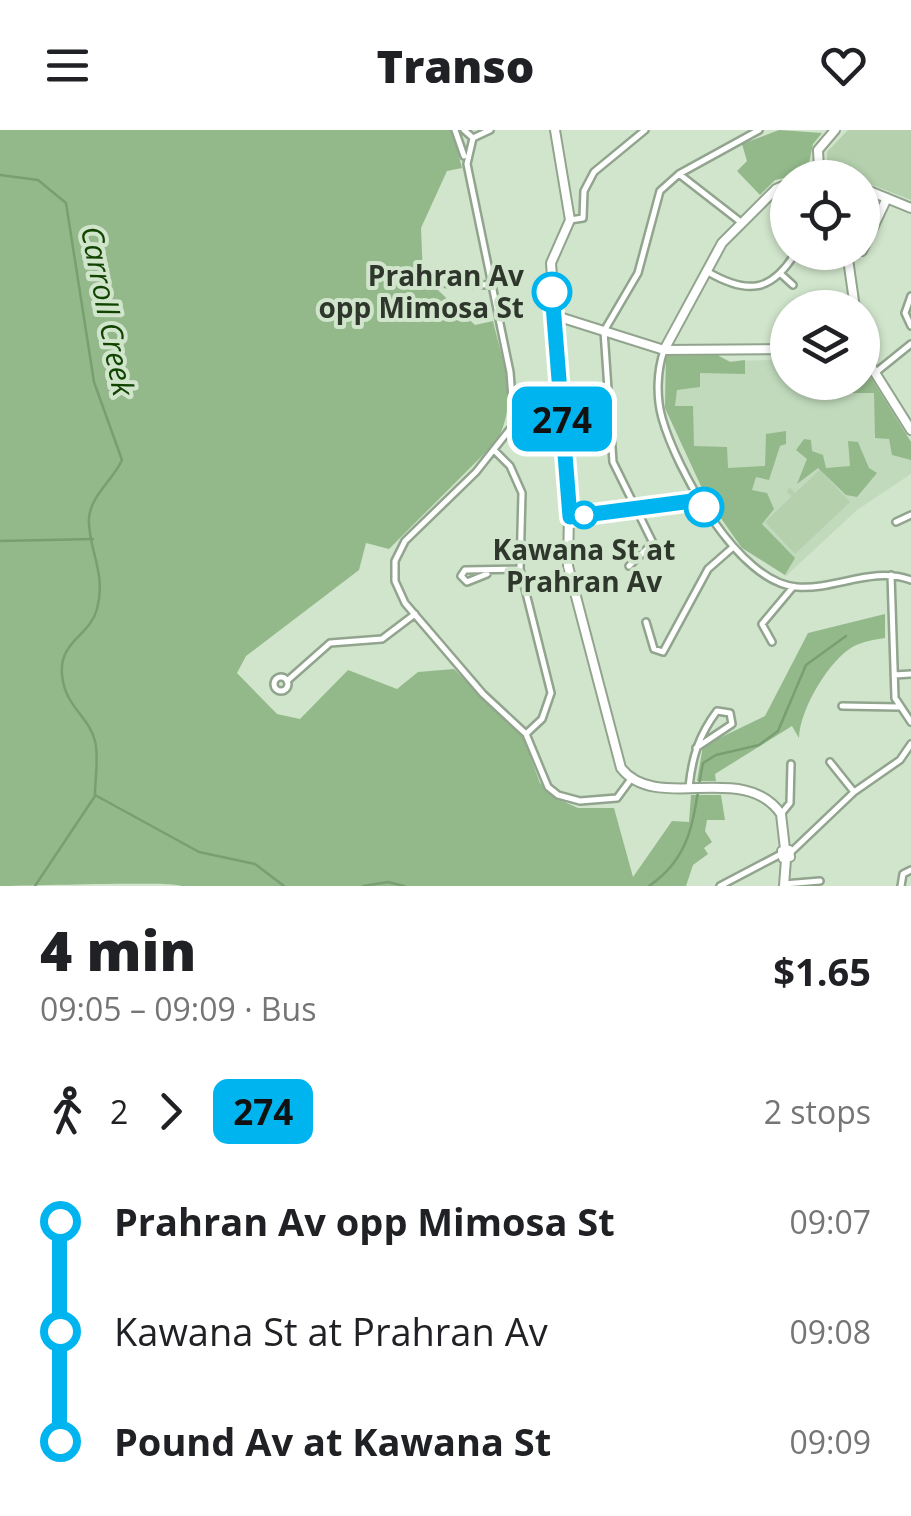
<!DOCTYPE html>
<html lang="en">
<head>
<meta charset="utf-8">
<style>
  body { margin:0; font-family:"Open Sans",sans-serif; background:#f6f6f6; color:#202124; height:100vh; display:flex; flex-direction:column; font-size:38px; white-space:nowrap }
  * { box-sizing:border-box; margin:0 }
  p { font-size:32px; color:#757577 }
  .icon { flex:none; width:55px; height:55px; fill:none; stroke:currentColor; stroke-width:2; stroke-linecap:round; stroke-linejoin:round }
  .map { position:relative; height:756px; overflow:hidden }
  .side { display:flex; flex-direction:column; background:#fff; flex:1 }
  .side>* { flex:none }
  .badge { padding:0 20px; border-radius:15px; font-size:35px; line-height:65px }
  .controls { position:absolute; left:770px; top:30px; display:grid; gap:20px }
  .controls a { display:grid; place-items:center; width:110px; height:110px; border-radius:50%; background:#fff; box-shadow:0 2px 8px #0004; font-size:50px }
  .map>.badge { position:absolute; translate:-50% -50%; box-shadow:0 0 0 5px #fff }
  .legs { display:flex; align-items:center; gap:15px; height:110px; padding:0 40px; font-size:32px }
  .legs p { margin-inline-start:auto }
  .summary { display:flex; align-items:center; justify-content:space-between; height:170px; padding:0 40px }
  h1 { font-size:55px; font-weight:800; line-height:75px }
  ul { padding:0 40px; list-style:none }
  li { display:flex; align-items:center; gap:35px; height:110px; font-size:38px }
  li i { display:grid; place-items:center; width:15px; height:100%; margin:0 12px; background:currentColor }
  li i::after { content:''; width:25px; height:25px; margin:-12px; border:8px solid; border-radius:50%; background:#fff }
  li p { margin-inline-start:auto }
  li:first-child i { background:linear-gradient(#0000 50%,currentColor 0) }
  li:last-child i { background:linear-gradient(currentColor 50%,#0000 0) }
  header { display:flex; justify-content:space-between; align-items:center; height:130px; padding:0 40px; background:#fff; font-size:45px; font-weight:800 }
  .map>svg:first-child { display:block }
  .built { fill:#c1dabc }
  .green { fill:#b4d0ad }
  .forest { fill:#93b98a }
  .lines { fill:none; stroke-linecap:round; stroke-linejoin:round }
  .stream { stroke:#799e71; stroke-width:2.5 }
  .minor-casing { stroke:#91a48d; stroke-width:10 }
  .tertiary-casing { stroke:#91a48d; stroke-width:12 }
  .minor { stroke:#fff; stroke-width:5 }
  .tertiary { stroke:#fff; stroke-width:8 }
  .line-1-casing { stroke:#fff; stroke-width:22 }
  .line-1 { stroke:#00b5ef; stroke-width:15 }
  .stop-1-dot { fill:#fff; stroke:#00b5ef; stroke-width:5 }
  .labels { text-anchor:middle; stroke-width:8; stroke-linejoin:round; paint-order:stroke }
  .stop-label { font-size:28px; font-weight:bold; fill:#2f372d; stroke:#d1e5cc; text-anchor:end }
  .water-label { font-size:30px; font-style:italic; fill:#114401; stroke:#d1e5cc }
</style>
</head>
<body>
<header><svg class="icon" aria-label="menu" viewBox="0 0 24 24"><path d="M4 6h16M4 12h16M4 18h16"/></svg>Transo<svg class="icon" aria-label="heart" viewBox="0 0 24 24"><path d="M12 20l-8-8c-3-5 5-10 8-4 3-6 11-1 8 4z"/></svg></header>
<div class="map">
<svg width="911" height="756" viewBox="0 0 911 756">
  <rect width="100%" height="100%" fill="#d1e5cc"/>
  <path class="built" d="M787,224L788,252H862L863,235L911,312V344L857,380L786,446L742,418L706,367L665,278L666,226L717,225L730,231L776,230Z"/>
  <path class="green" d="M848,0H911V70L827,37V22Z
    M820,340L850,372L795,424L765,392L792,366L787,363L789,357L795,363Z"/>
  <path class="forest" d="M0,0H452L462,38L447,41L421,98L423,146L475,195L493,191C503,234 520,274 495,313L389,419L366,413L359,440L246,526L237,543L277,584L300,589L348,540L397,559L418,542L454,539L523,607L540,653L558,669L578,678H614L633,747L672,691L689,692L691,665H721L725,690H707L705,701L712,712L704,718L708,724L693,735L686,756H182C171,751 26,756 0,756Z
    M779,0L822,3L813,14L807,43L775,50L760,65L737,41L747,31L742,14Z
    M717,225L730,232L745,230V244L700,243V257L677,260L675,276H693L694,316L727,317L728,338L765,336L766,304L786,301V314L780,316L769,350L756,347L752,360L767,363L774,379L762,394L795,428L785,445L742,418L706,367L665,278L666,226Z
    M863,235L911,312V330L892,325L889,309L875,308L874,263H839L838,253L862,252Z
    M804,309L811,310L812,321L823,325L826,338L850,336L848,311L858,312L869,338L877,343L857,367L846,365L818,338L797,354L807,329L796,320Z
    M885,484V508C873,510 858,512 848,520C826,536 800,580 799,608L792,596L715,644L716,651H697L703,616L765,586L808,503Z"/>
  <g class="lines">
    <path class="stream" d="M0,45L38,50L66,73L94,252L122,330C113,350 91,365 89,388C87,416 107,443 97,479C90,506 59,511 62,544C64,576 89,586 95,611C99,627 95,648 95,665L199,722L255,734L284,756
      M0,411L93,409
      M35,756L95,666
      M363,756L388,752L404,756
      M649,756C695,725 693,683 703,633L716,625L759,615L778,601L806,535L846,506"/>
    <g class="minor-casing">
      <path id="minor" d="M455,0L464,26
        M464,0L473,8
        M490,0L473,8L467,34L510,242L514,294L476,342L405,411L395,431V451L405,473L483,564L526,604L548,657L558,665L580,671L617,668L631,649
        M679,44L742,93
        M570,90L583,88L584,61L594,42L645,0
        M708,142C748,165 772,162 796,122
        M782,145L793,155
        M438,153L490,155
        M911,166L905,183L911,196
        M664,220C657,241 656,266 662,288C676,338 738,453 797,457C836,460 872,436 911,450
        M875,243L911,214
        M496,322L510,336L522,363L520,439L551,563L542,589L526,604
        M569,387L700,370
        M896,392L911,385
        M629,436L653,413L613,332L604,201L638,143L660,61L679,44L759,0
        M891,445L895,568L911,592
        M461,446L465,440L520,439
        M461,446L467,452L487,444
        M646,492L654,519L663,522L708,439L732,418
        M772,512L762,494L793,457
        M894,545L911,544
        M274 554a7 7 0 1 1 14 0a7 7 0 1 1-14 0Z
        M287,551L330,513L382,509L415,484
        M842,576L899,577
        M830,632L854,662
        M689,657C692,627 699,605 717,581L730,583L732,594L696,618
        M781,684L790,673L791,634
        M790,723L854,662L900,630L911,614
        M784,754L820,751
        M720,756L781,724
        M901,756L903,744L911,740"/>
    </g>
    <g class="tertiary-casing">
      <path id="tertiary" d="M555,0L570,90L551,133L569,383L568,436L621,638C657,684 744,630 781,684L785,719
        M819,39L818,20L835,0
        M819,39L834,48
        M812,48L816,46
        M862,58L911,78
        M862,121L887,68
        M847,122L855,178
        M553,185L664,220L788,219
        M664,220L722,113L776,59L788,54
        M862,222L911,300
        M789,720L790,727L783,728L782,721Z
        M784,756L786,729"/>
    </g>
    <use href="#minor" class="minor"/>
    <use href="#tertiary" class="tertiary"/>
  </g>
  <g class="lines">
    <g class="line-1-casing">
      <path id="line-1" d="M552,162L570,387L700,370L704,377"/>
    </g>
    <use href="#line-1" class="line-1"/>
  </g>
  <g class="stop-1-dot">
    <circle cx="552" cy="162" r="18"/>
    <circle cx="704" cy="377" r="18"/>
    <circle cx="584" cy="385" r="12"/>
  </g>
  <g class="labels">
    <g class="stop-label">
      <text x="524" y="156">Prahran Av<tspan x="524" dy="32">opp Mimosa St</tspan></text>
      <text x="584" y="430" text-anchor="middle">Kawana St at<tspan x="584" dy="32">Prahran Av</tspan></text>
    </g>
    <g class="water-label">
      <text transform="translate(107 181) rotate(79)" y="10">Carroll Creek</text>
    </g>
  </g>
</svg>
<div class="controls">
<a><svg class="icon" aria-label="locate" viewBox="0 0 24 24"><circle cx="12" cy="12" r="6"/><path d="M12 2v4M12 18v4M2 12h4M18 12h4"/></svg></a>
<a><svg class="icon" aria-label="layers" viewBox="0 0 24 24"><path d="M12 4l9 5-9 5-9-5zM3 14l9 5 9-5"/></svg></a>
</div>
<b class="badge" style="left:562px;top:289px;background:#00b5ef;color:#111">274</b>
</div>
<section class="side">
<div class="summary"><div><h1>4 min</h1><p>09:05 – 09:09 · Bus</p></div><b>$1.65</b></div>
<div class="legs"><svg class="icon" aria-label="walk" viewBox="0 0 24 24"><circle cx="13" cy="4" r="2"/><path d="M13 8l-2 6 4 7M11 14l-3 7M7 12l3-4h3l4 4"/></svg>2<svg class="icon" aria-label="forward" viewBox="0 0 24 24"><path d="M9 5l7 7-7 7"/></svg><b class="badge" style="background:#00b5ef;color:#111">274</b><p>2 stops</p></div>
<ul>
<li><i style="color:#00b5ef"></i><b>Prahran Av opp Mimosa St</b><p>09:07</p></li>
<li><i style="color:#00b5ef"></i><span>Kawana St at Prahran Av</span><p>09:08</p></li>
<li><i style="color:#00b5ef"></i><b>Pound Av at Kawana St</b><p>09:09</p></li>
</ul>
</section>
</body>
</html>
